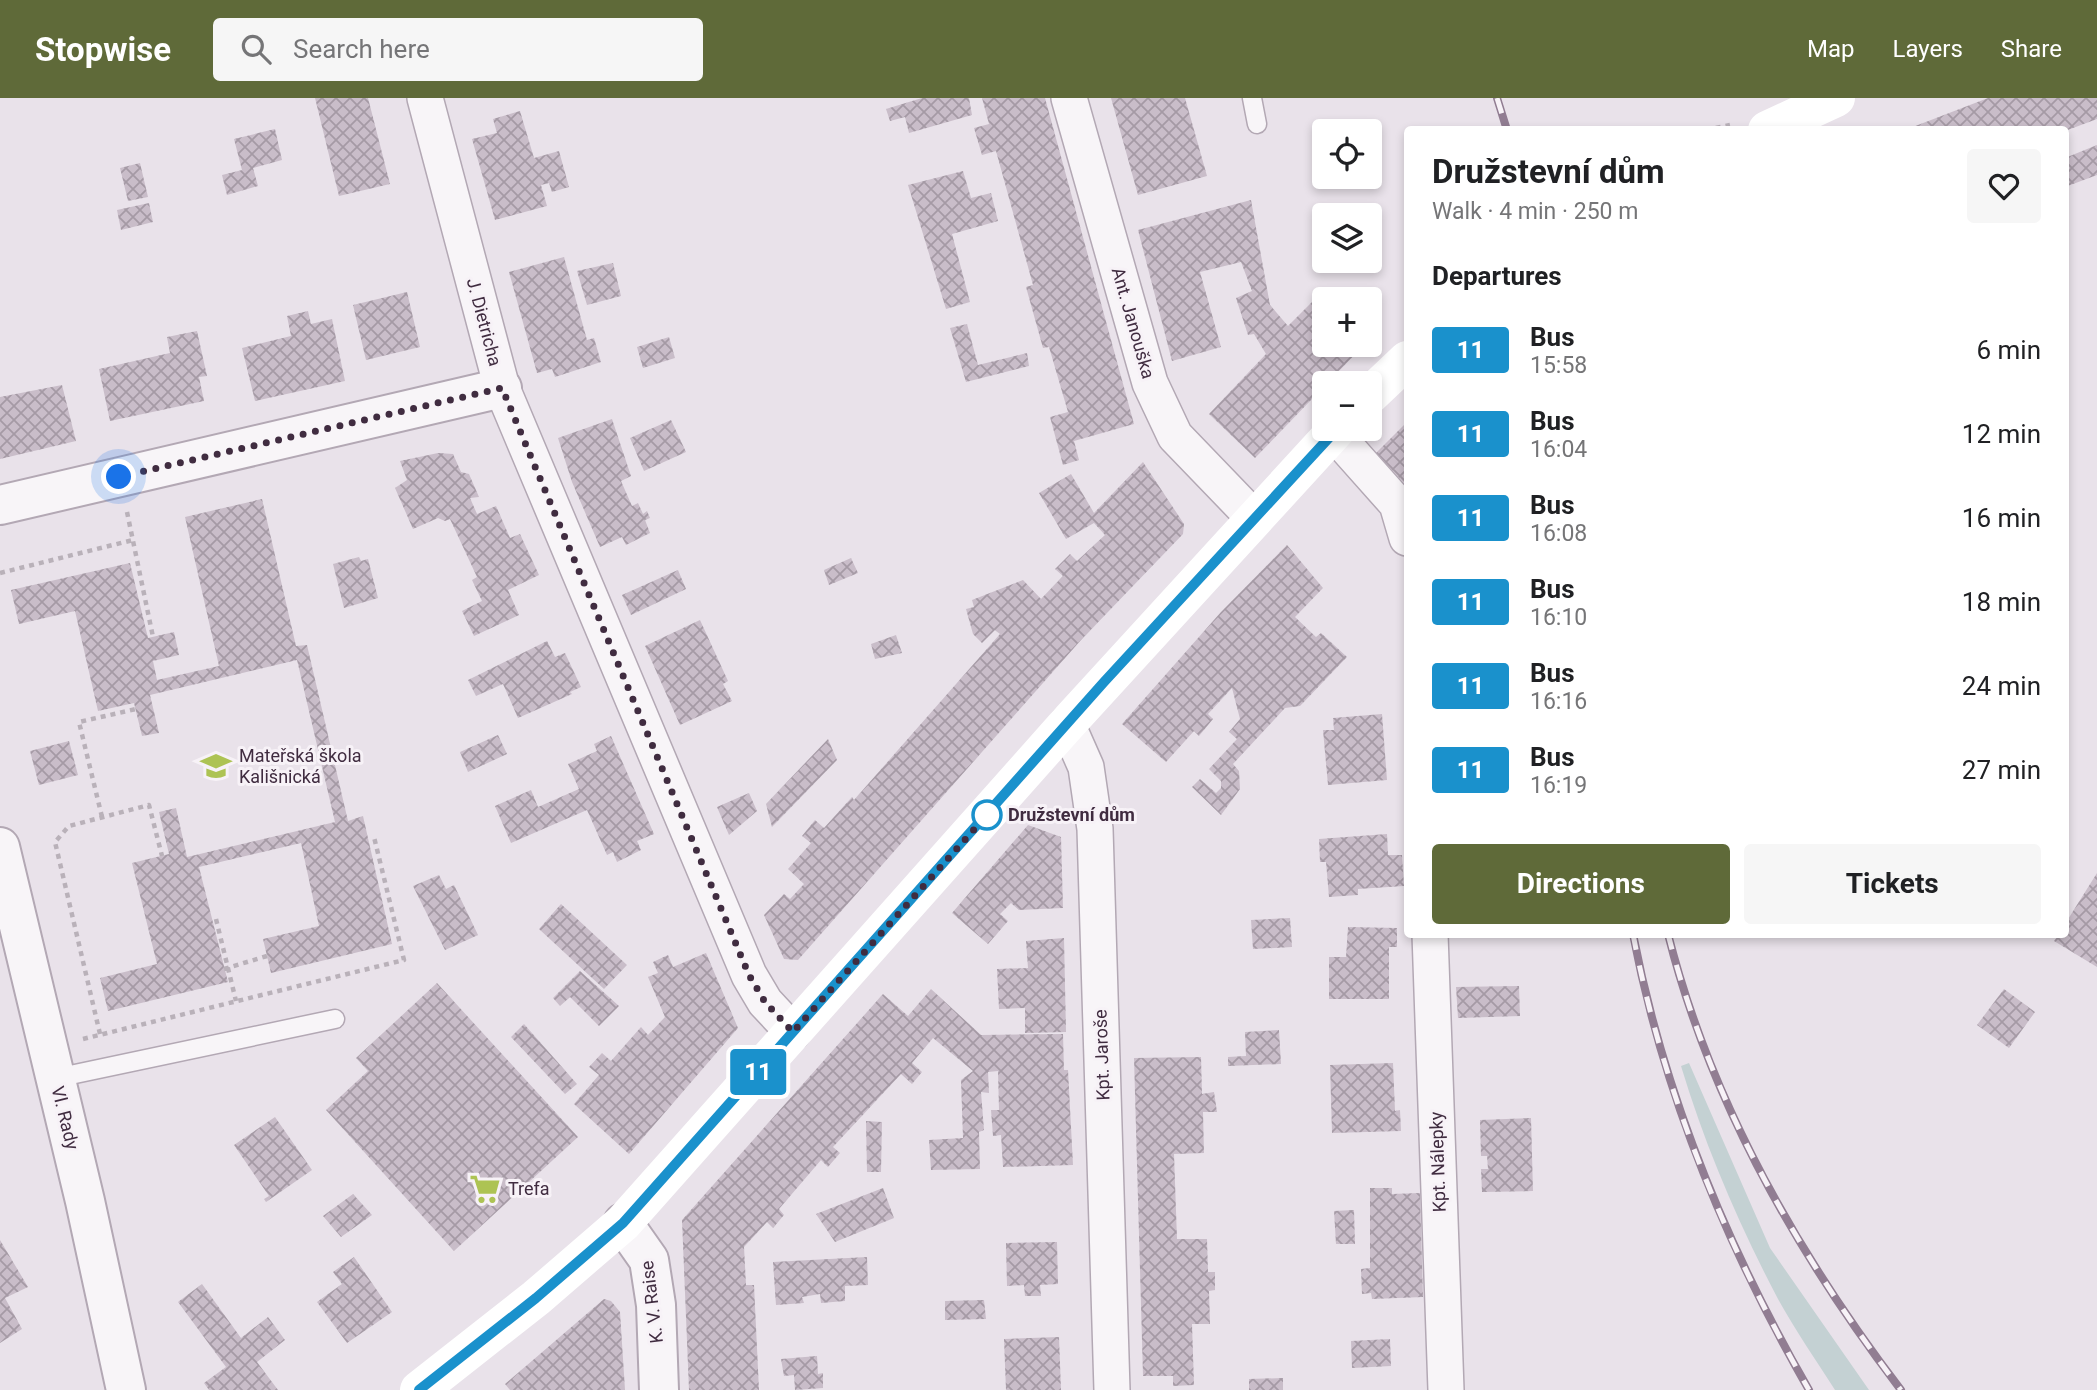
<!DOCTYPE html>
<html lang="en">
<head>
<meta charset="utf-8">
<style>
  body { margin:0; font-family:Roboto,sans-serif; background:#f6f6f6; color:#202124; height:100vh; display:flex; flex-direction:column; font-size:26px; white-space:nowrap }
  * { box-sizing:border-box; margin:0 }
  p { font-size:23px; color:#757577 }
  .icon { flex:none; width:38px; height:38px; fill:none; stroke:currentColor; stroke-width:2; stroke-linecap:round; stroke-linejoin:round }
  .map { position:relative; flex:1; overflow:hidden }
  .details { position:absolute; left:1404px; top:28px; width:665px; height:812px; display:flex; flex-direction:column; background:#fff; border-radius:7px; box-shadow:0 4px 10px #0003 }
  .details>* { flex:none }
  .badge { padding:0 14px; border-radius:5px; font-size:24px; line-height:46px }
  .tools { position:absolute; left:1312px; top:21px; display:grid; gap:14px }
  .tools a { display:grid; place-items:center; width:70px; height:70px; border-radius:7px; background:#fff; box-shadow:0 4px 10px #0003; font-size:35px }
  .you { position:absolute; width:35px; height:35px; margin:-18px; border:5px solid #fff; border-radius:50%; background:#1a73e8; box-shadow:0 0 0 10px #1a73e833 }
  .map>.badge { position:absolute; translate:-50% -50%; box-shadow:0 0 0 4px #fff }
  h2 { padding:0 28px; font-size:26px; line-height:63px }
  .round { display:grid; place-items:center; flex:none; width:74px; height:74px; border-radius:7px; background:#f6f6f6 }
  .head { display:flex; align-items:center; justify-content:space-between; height:119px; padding:0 28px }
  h1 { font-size:33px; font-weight:700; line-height:52px }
  .action { display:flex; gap:14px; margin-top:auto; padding:14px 28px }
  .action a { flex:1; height:80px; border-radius:7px; background:#5f6a39; color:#fff; font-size:28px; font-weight:700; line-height:80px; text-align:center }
  .action a+a { background:#f6f6f6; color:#202124 }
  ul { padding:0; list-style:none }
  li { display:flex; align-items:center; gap:21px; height:84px; padding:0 28px }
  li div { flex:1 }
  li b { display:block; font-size:26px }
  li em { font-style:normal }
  li .badge { min-width:77px; font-weight:700; text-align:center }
  header { display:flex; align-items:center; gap:42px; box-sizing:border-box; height:98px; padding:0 35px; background:#5f6a39; color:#fff }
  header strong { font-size:33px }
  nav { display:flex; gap:38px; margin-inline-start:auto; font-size:24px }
  .search { width:490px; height:63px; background:#f6f6f6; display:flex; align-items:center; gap:18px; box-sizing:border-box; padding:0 24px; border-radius:7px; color:#757577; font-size:26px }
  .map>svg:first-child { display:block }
  .grass { fill:#c4d1d3 }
  .building { fill:url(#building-cross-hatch) }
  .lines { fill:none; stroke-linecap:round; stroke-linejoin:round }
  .service-casing { stroke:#b3a8b4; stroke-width:21 }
  .minor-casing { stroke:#b3a8b4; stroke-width:38 }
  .tertiary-casing { stroke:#b3a8b4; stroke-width:42 }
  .path { stroke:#b9b1b9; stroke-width:4.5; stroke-dasharray:5 5; stroke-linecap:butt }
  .service { stroke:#f8f5f8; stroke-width:18 }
  .minor { stroke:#f8f5f8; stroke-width:35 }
  .tertiary { stroke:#f8f5f8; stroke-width:38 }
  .secondary { stroke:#fff; stroke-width:38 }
  .rail-casing { stroke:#917d92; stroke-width:8 }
  .rail { stroke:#f7f2f7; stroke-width:5; stroke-dasharray:16; stroke-linecap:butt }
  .line-casing { stroke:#fff; stroke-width:16 }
  .line { stroke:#1a91cc; stroke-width:10 }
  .walk { stroke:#402c40; stroke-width:7; stroke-dasharray:0 12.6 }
  .stop-dot { fill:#fff; stroke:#1a91cc; stroke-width:3.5 }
  .labels { text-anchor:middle; stroke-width:6; stroke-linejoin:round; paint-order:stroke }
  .street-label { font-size:18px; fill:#402c40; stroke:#f7f2f7 }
  .poi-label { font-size:18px; fill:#402c40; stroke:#f7f2f7; text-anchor:start }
  .stop-label { font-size:18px; font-weight:bold; fill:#402c40; stroke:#f7f2f7; text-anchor:start }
</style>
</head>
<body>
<header>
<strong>Stopwise</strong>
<div class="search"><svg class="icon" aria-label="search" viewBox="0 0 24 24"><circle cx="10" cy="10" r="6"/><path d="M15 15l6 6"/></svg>Search here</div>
<nav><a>Map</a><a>Layers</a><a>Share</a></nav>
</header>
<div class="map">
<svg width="2097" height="1292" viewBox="0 0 2097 1292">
  <defs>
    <pattern id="building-cross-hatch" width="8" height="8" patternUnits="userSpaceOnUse" patternTransform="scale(1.75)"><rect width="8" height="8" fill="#c9bdc9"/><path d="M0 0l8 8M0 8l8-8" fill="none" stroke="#a59aa5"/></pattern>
  </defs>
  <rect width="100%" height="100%" fill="#e9e2ea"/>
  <path class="grass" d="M1689,965L1770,1150L1869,1292H1835C1816,1262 1795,1232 1778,1201C1739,1127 1705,1048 1681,968Z"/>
  <path class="building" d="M315,0H368L390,86L339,98Z
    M922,0H969L972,17L909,35L905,19L890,23L886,11Z
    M982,0H1045L1134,326L1074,343L1079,362L1063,367L1050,319L1068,314L1049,249L1043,250L1026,189L1033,187L996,53L982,57L974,30L989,26Z
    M1111,0H1185L1207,78L1138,97Z
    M1988,0H2097V21L2065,33L1905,32Z
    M520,13L534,60L559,53L569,89L552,94L549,85L541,87L547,108L495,122L472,41L497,35L493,21Z
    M275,31L282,62L253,70L258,88L227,97L222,77L242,72L234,41Z
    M2097,47V77L2065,89V60Z
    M140,65L148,99L128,103L120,70Z
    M963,73L971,100L991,95L998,123L952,136L970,204L946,211L908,87Z
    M1251,102L1270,207L1288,228L1315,201L1325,210V247H1364L1255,360L1209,316L1266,256L1254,236L1248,237L1236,200L1252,193L1241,164L1200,174L1221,249L1172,263L1138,132Z
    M149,105L153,124L121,132L117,112Z
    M564,159L587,242L594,240L601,264L555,279L552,271L537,275L509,174Z
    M613,165L621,198L587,207L577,173Z
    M407,194L420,249L366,262L353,207Z
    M308,213L311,226L332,221L345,283L255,303L242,250L291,238L287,218Z
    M967,226L978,267L1027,255L1029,268L966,284L950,230Z
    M197,233L207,278L199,279L204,303L110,323L99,271L170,255L167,239Z
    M669,239L675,260L643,270L637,249Z
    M62,287L76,343L0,361V299Z
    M612,321L631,378L621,383L632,408L638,405L643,416L647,413L650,420L645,422L650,435L626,447L622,439L600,449L572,384L558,340Z
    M671,322L686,354L644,373L630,340Z
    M1407,324V388L1376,355Z
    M438,355L453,356L461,374L469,376L479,399L470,400L477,416L496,408L510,440L520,436L539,477L508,492L519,517L474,538L462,513L482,503L472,482L477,479L450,421L445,423L438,420L413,431L395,390L407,382L400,363Z
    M1143,364L1184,426L1183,436L1081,542L798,862L784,861L764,817L784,796L790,801L804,786L788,771L811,745L802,738L815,722L824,730L852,699L854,702L1000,536L995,532L982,545L973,536L966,511L974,509L972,502L1023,482L1041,501L1063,478L1055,471L1070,456L1077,463L1105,437L1094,425L1066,441L1039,395L1071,376L1094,415Z
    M262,401L296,548L307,547L348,723L363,718L392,846L271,875L263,841L319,828L301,745L199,769L228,884L108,913L100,880L157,866L132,765L169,756L159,714L176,710L187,759L335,724L297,562L150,597L159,635L142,638L134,605L98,613L75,513L19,526L11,492L130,465L148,540L174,534L179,557L153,563L157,582L219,568L185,419Z
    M1287,447L1323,490L1295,519L1316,539L1321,535L1347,559L1300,608L1285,610L1233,666L1239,673L1240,691L1221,717L1192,689L1200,681L1216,695L1221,690V683L1209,671L1237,641L1229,634L1240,621L1232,590L1208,616L1213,621L1199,638L1194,633L1166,664L1122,626L1221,514Z
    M359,459L361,463L368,461L378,500L344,510L333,466Z
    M851,460L858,475L829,487L824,472Z
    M678,472L686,491L631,517L622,497Z
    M700,522L728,583L723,586L732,603L680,627L645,548Z
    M896,537L902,555L875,561L871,546Z
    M547,543L555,559L565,555L581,589L570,594L572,596L518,620L503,586L476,598L468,582Z
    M1382,616L1387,682L1328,687L1323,632H1334L1333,620Z
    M498,637L507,656L468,674L460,654Z
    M611,638L654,736L637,743L641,752L617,764L613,754L607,757L587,712L511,745L495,708L531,692L538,709L579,691L568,666L597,653L594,646Z
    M828,641L837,662L772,729L766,706Z
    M69,643L78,677L39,687L30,653Z
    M749,695L757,713L729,737L717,709Z
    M1028,727L1061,739L1063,810L1019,812L1011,805L1000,816L1008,823L988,846L952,815Z
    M1387,736L1388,757H1402L1404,788L1358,791V797L1329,799L1326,764H1320L1319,741Z
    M2097,775V869L2054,843L2059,836H2065V826Z
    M439,777L446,791L454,787L478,837L445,852L413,788Z
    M561,806L627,867L604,891L539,831Z
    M1290,820L1292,849L1253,851L1251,822Z
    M1348,829L1397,830V849H1389V901H1329V859H1346Z
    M1064,840L1066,934L1025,935V910L999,911L997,871L1028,870L1026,843Z
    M706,855L738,930L629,1056L574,1006L599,977L589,969L602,955L611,963L641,929L648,937L665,919L648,879L658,875L653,864L668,857L673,869Z
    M580,873L619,908L599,928L570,899L560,908L553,900Z
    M437,885L578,1039L454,1153L326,1012L368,973L356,960Z
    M1519,888L1520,918L1458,920L1456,889Z
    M931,891L981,937L1063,936L1064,972H1068L1073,1067L1003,1069L1001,1037L993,1038L991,1012H999L998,973L988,974L989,995L981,994L984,1032L979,1034L980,1071L931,1072L929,1042L963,1040L961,982L973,973L933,940L912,965L922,974L912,986L901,976L833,1049L840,1055L828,1069L821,1062L779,1111L784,1117L773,1130L767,1124L744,1149L746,1187H754L759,1292H689L682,1122L883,896L908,918Z
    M2004,891L2035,914L2009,950L1977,927Z
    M524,926L577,986L565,996L511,939Z
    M1279,932L1281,966L1228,968V959L1246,958L1245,934Z
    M1201,959L1202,996L1214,994L1217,1014H1203L1204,1055L1174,1056L1177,1141H1207L1208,1174H1215V1192L1209,1193L1210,1226H1192L1194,1287L1173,1288V1278H1143L1134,960Z
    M1393,965L1395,1013L1400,1012L1401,1033L1332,1035L1330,967Z
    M275,1019L312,1072L266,1104L264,1101L269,1098L234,1047Z
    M1531,1020L1533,1093L1482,1094L1481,1071H1488L1487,1058H1481L1480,1022Z
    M866,1023L882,1024L881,1074H867Z
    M883,1090L894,1120L835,1144L816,1116Z
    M1370,1090H1392V1096L1420,1095L1423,1199L1372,1201L1371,1195L1362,1196L1361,1171L1370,1170Z
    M353,1096L372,1117L341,1139L323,1118Z
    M1354,1112L1355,1146H1336L1334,1113Z
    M0,1142L28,1189L5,1200L22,1231L0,1245Z
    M1057,1144L1058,1186L1040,1187L1041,1198H1025L1024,1187L1007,1188L1006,1145Z
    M354,1159L392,1214L347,1245L317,1204L342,1186L333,1174Z
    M867,1159L868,1187L845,1188V1203L821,1205L820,1196L802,1199L804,1205L776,1207L773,1164Z
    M202,1186L241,1240L268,1219L285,1242L257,1264L278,1292H209L204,1285L226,1269L178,1204Z
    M604,1201L611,1203L620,1214L625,1292H510L505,1286Z
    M984,1202L986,1221L945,1222V1203Z
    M1059,1239L1061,1292H1006L1004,1241Z
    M1390,1241L1391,1268L1352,1270L1351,1243Z
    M817,1258L818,1276L823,1275V1290L795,1292L794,1277L784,1278L781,1261Z
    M1283,1280V1292H1249V1281Z"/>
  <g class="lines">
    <g class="service-casing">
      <path id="service" d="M1252,0L1257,26
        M56,980L335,921"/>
    </g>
    <g class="minor-casing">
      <path id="minor" d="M425,0L502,290L749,877L765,904L793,934
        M1069,0L1150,285L1175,338L1253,419
        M1333,334L1397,406L1407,440
        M1067,626L1086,669L1095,731L1112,1292
        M1430,836L1446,1292"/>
    </g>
    <g class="tertiary-casing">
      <path id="tertiary" d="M0,407L502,290
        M0,749L85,1103L126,1292
        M623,1125L649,1162L656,1207L659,1292"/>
    </g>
    <path class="path" d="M1706,32L1730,27
      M127,414L153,539
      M0,475L133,442
      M102,719L79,624L136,611
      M216,821L236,903
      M224,871L267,858
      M100,936L55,744L69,728L149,707L162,758
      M83,941L404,862L374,739"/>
    <use href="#service" class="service"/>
    <use href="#minor" class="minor"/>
    <use href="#tertiary" class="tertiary"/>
    <path class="secondary" d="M1767,32L1836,0
      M1370,297L1407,262
      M419,1292L536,1200L623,1125L1067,626L1337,331"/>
    <g class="rail-casing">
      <path id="rail" d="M1497,0L1507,32
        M1633,836C1664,999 1727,1149 1809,1292
        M1668,836C1710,1003 1798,1157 1901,1292"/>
    </g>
    <use href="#rail" class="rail"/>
  </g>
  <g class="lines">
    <g class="line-casing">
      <path id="line" d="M419,1292L536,1200L623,1125L1104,584L1337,331"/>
    </g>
    <use href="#line" class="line"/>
    <path class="walk" d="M119,379L502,290L749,877L765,904L793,934L987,717"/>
  </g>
  <defs>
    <g id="school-bare" transform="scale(2.415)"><path d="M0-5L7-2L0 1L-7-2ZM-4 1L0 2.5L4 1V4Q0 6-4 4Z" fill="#adc353" stroke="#f7f2f7" stroke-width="2.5" paint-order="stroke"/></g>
    <g id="supermarket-bare" transform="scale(2.415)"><path d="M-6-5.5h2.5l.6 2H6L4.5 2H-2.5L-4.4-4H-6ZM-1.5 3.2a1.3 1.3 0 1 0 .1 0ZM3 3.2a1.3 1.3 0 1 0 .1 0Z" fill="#adc353" stroke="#f7f2f7" stroke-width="2.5" paint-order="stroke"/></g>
  </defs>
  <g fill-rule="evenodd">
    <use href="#school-bare" x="216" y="668"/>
    <use href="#supermarket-bare" x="485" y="1091"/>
  </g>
  <circle class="stop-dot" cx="987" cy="717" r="14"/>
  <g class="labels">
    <g class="street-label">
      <text transform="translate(484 224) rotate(75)" y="6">J. Dietricha</text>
      <text transform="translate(1133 225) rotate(74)" y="6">Ant. Janouška</text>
      <text transform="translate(1102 957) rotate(-92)" y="6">Kpt. Jaroše</text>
      <text transform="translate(65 1020) rotate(76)" y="6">Vl. Rady</text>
      <text transform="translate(1438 1064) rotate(-92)" y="6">Kpt. Nálepky</text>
      <text transform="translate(652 1204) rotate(-97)" y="6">K. V. Raise</text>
    </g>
    <g class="poi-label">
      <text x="239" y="664">Mateřská škola<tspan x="239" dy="21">Kališnická</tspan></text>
      <text x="508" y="1097">Trefa</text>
    </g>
    <g class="stop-label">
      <text x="1008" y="723">Družstevní dům</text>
    </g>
  </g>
</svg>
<div class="tools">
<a><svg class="icon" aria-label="locate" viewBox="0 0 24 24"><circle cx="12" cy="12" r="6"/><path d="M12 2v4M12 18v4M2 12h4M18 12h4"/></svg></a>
<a><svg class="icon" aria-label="layers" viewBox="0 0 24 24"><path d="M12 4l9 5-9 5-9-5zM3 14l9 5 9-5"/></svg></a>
<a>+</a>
<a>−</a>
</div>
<div class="you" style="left:119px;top:379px"></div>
<b class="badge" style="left:758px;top:974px;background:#1a91cc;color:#fff">11</b>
<section class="details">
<div class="head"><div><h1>Družstevní dům</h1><p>Walk · 4 min · 250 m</p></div><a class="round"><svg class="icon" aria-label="heart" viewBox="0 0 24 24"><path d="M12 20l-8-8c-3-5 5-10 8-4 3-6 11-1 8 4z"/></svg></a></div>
<h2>Departures</h2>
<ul>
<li><span class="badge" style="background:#1a91cc;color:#fff">11</span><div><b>Bus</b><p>15:58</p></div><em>6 min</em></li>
<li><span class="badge" style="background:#1a91cc;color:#fff">11</span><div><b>Bus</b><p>16:04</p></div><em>12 min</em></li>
<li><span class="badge" style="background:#1a91cc;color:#fff">11</span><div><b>Bus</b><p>16:08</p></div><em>16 min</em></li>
<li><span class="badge" style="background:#1a91cc;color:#fff">11</span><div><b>Bus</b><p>16:10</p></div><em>18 min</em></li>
<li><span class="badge" style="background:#1a91cc;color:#fff">11</span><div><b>Bus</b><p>16:16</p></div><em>24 min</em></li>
<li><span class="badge" style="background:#1a91cc;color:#fff">11</span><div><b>Bus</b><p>16:19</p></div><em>27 min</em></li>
</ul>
<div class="action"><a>Directions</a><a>Tickets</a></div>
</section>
</div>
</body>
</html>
